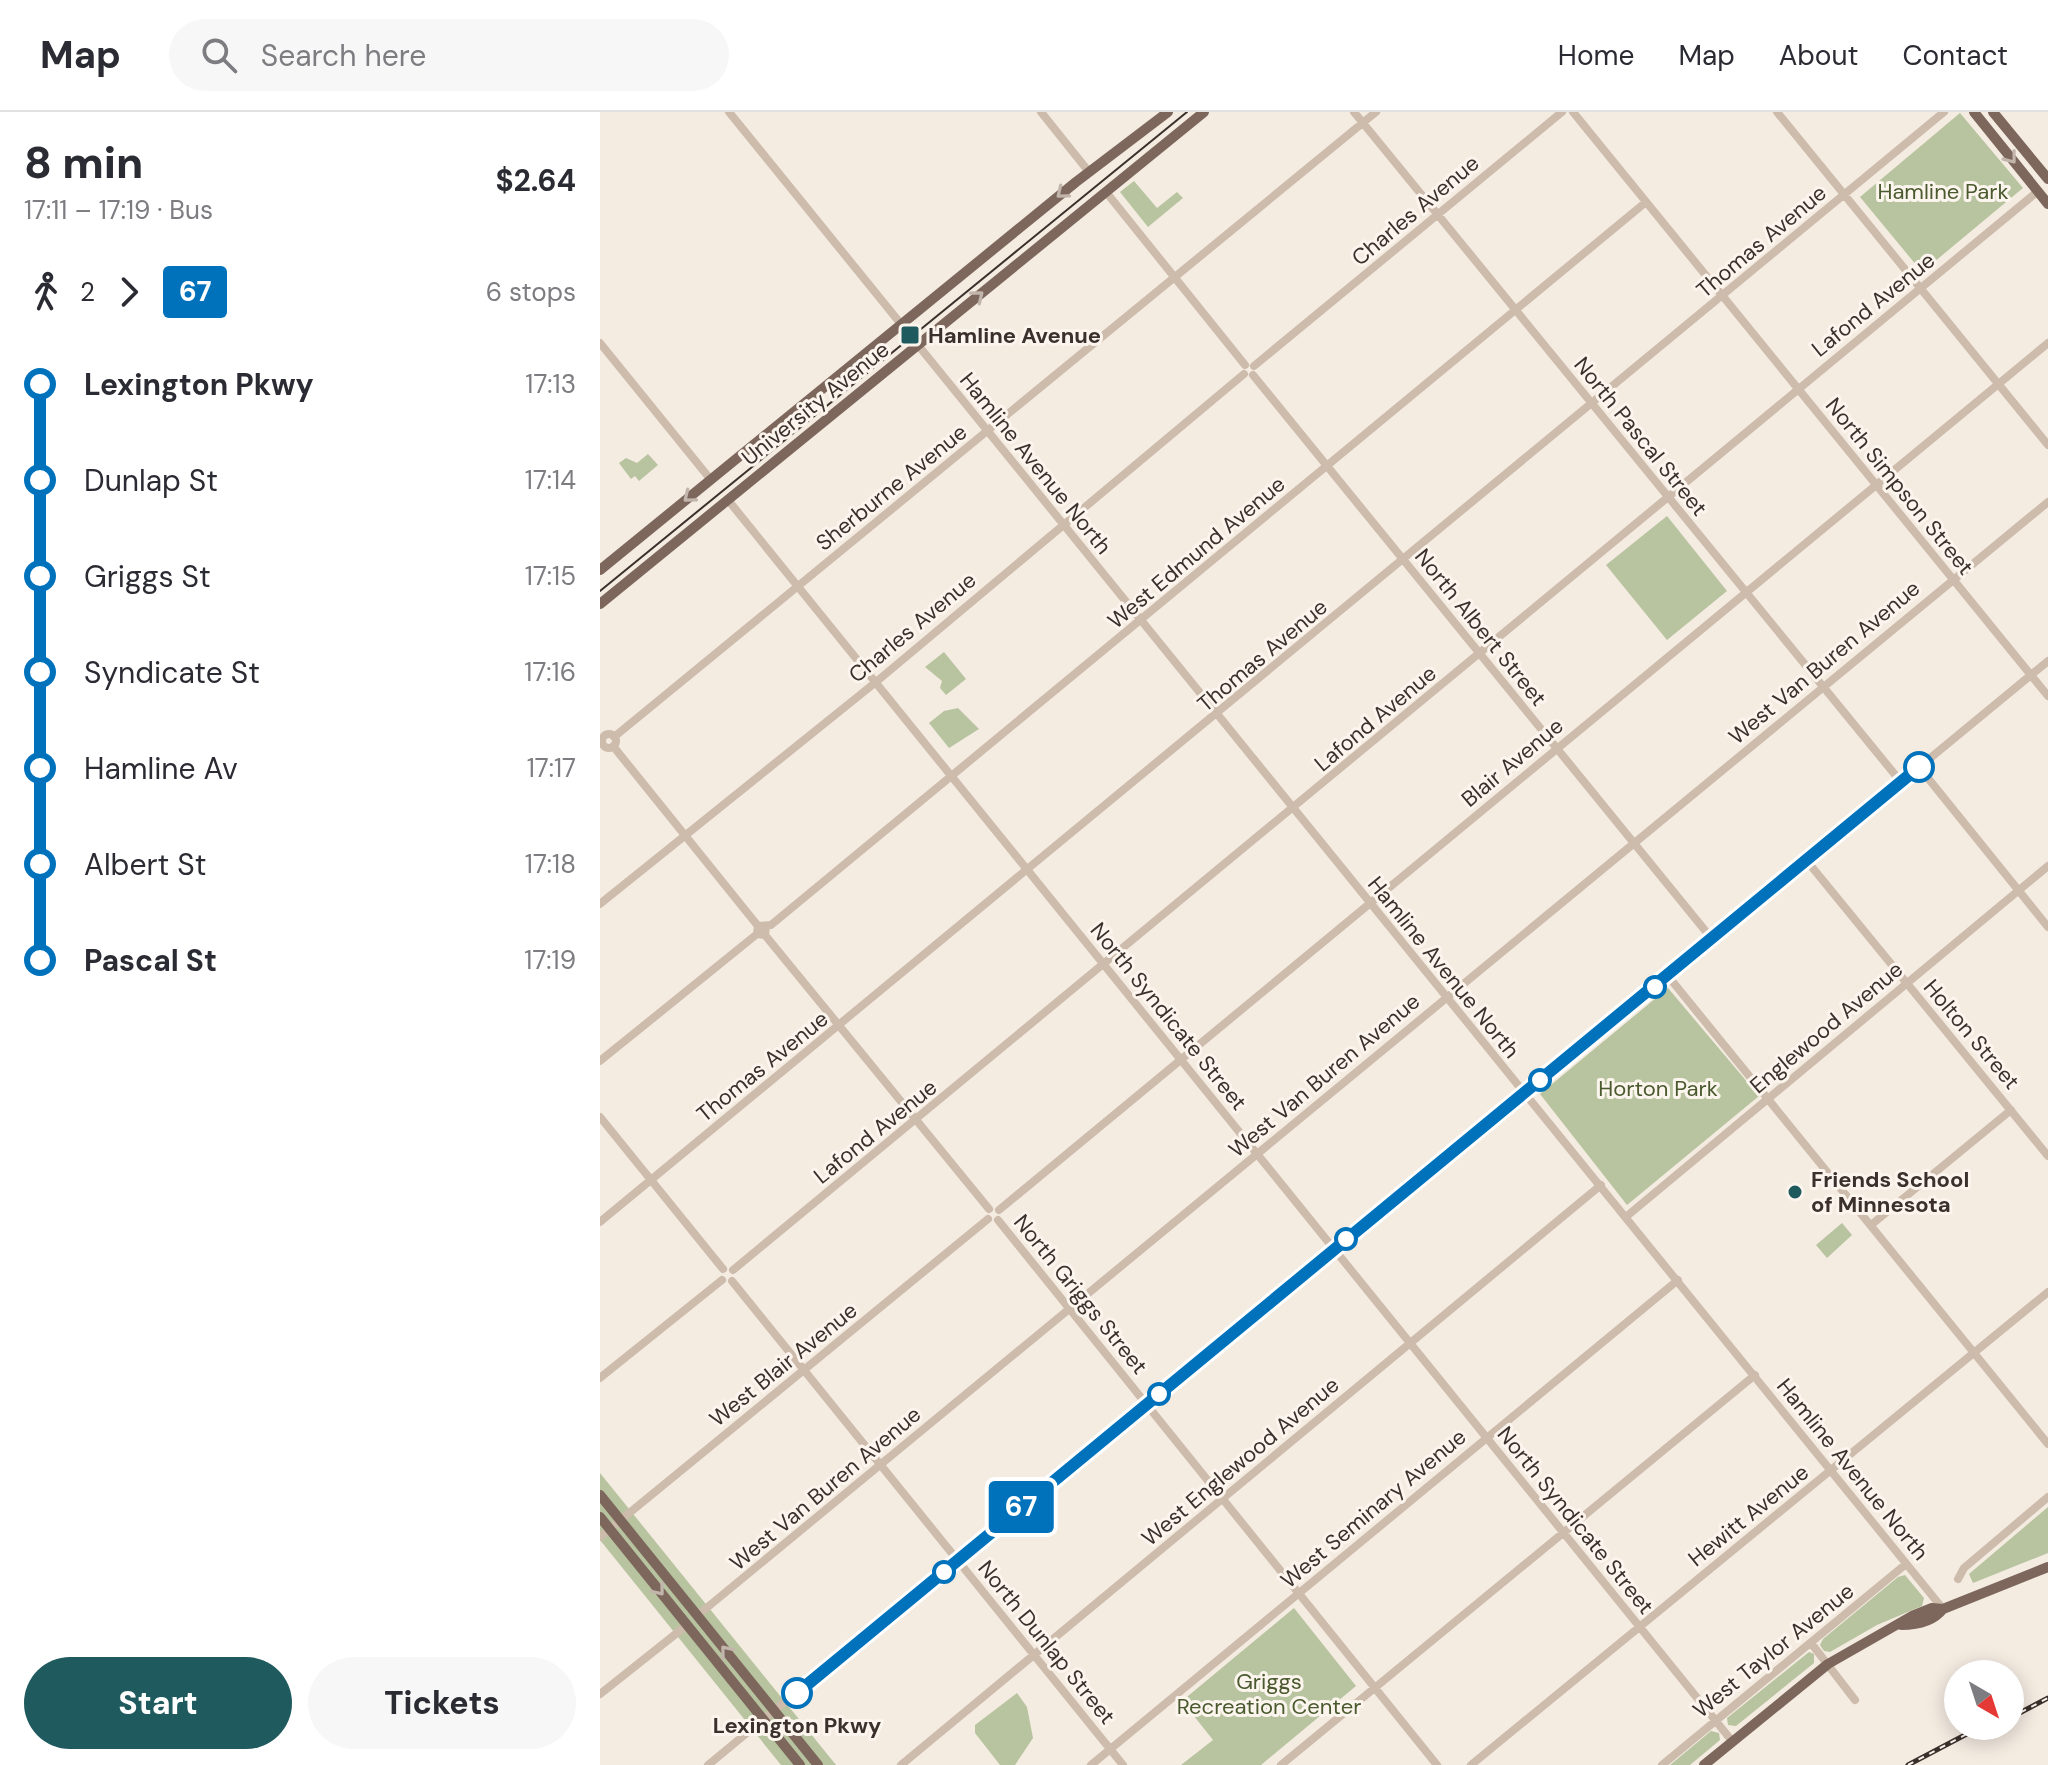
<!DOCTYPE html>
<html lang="en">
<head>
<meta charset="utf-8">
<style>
  body { margin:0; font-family:"DM Sans",sans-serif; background:#f7f7f7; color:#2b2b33; height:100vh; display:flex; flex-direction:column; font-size:30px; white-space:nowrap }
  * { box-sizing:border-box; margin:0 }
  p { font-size:26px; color:#7c7c81 }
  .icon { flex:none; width:44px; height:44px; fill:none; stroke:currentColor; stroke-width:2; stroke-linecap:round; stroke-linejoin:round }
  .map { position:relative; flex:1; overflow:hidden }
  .drawer { display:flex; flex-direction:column; background:#fff; width:600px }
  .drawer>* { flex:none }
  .badge { padding:0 16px; border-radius:6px; font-size:28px; line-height:52px }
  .needle { width:52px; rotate:141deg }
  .tools { position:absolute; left:1344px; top:1548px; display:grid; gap:16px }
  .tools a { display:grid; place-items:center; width:80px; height:80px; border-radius:50%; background:#fff; box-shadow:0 4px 20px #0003; font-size:40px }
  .map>.badge { position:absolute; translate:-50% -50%; box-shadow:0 0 0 4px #fff }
  .legs { display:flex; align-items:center; gap:12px; height:88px; padding:0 24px; font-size:26px }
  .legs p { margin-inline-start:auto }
  .head { display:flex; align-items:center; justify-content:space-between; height:136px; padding:0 24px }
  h1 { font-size:44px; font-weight:800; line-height:60px }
  .cta { display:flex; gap:16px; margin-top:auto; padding:16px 24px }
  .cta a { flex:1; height:92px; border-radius:48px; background:#1f5a5e; color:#fff; font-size:32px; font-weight:800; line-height:92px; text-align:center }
  .cta a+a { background:#f7f7f7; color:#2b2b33 }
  ul { padding:0 24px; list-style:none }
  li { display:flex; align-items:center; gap:28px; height:96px; font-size:30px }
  li i { display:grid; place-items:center; width:12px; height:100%; margin:0 10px; background:currentColor }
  li i::after { content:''; width:20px; height:20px; margin:-10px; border:6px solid; border-radius:50%; background:#fff }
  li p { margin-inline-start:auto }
  li:first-child i { background:linear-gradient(#0000 50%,currentColor 0) }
  li:last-child i { background:linear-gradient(currentColor 50%,#0000 0) }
  header { display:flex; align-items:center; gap:48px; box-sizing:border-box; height:112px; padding:0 40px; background:#fff; border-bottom:2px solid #e1e1e2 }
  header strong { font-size:38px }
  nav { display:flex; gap:44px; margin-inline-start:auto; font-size:28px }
  .search { width:560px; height:72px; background:#f7f7f7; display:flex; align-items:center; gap:20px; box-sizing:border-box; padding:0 28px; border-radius:44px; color:#7c7c81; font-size:30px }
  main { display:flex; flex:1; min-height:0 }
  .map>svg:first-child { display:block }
  .green { fill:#b8c4a0 }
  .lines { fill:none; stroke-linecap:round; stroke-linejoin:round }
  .minor { stroke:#cdbbac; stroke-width:8 }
  .major { stroke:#7d675c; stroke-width:10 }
  .tram { stroke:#3b302b; stroke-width:2 }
  .rail-casing { stroke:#3b302b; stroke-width:5 }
  .rail { stroke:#fbf5ee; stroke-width:2; stroke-dasharray:6; stroke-linecap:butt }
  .oneway { stroke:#c2b5ac }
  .line-1-casing { stroke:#fff; stroke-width:18 }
  .line-1 { stroke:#0072bc; stroke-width:12 }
  .poi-dot { fill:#1f5a5e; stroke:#fbf5ee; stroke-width:3 }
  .stop-1-dot { fill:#fff; stroke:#0072bc; stroke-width:4 }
  .labels { text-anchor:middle; stroke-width:6; stroke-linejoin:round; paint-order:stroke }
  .park-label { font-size:22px; fill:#4a5a2e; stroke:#fbf5ee }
  .street-label { font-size:22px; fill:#3b302b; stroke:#fbf5ee }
  .poi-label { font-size:22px; font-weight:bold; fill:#3b302b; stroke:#fbf5ee; text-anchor:start }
  .stop-label { font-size:22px; font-weight:bold; fill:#3b302b; stroke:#fbf5ee }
</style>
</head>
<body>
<header>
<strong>Map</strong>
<div class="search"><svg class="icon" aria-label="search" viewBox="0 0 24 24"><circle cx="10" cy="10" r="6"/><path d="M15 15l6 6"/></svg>Search here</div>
<nav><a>Home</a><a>Map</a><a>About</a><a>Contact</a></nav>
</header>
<main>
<section class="drawer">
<div class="head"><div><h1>8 min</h1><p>17:11 – 17:19 · Bus</p></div><b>$2.64</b></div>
<div class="legs"><svg class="icon" aria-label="walk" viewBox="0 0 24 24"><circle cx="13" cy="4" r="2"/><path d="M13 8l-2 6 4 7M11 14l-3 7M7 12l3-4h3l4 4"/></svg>2<svg class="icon" aria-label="forward" viewBox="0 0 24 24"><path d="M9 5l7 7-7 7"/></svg><b class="badge" style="background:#0072bc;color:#fff">67</b><p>6 stops</p></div>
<ul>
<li><i style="color:#0072bc"></i><b>Lexington Pkwy</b><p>17:13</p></li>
<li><i style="color:#0072bc"></i><span>Dunlap St</span><p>17:14</p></li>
<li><i style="color:#0072bc"></i><span>Griggs St</span><p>17:15</p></li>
<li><i style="color:#0072bc"></i><span>Syndicate St</span><p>17:16</p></li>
<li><i style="color:#0072bc"></i><span>Hamline Av</span><p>17:17</p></li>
<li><i style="color:#0072bc"></i><span>Albert St</span><p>17:18</p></li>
<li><i style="color:#0072bc"></i><b>Pascal St</b><p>17:19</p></li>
</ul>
<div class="cta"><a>Start</a><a>Tickets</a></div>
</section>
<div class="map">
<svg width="1448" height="1653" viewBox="0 0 1448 1653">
  <rect width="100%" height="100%" fill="#f4ebe1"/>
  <path class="green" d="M1360,1L1423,76L1322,160L1260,85Z
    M534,69L557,96L577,80L583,86L548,115L520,80Z
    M48,342L58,353L39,369L35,364L31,367L19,351L26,346L37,351Z
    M1067,404L1127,479L1067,528L1006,453Z
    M344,540L366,567L346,583L340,576L342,569L325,555Z
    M358,596L379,617L349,636L329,611L344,599Z
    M1068,876L1159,984L1027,1093L940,982Z
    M1242,1111L1252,1123L1227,1146L1216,1133Z
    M0,1361L236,1653H181L0,1428Z
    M1448,1395V1441L1373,1471L1369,1462Z
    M1305,1463L1324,1486L1322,1494L1277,1513L1230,1540L1224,1539L1220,1533L1223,1527L1298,1465Z
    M694,1496L756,1574L661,1653H581L613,1628L582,1589Z
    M1209,1540L1214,1542V1551L1136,1614L1128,1613L1127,1606Z
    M417,1581L427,1595L433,1626L415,1653H400L375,1621V1613Z
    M1111,1619L1119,1621L1120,1628L1090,1653H1070Z"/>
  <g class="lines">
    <path class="minor" d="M129,0L1343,1497
      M441,0L489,60
      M754,0L1301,670
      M973,0L1448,584
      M1177,0L1448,333
      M506,80L645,253
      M0,231L111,368
      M654,254L962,0
      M653,263L1112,827
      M128,388L1132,1629
      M2 629a7 7 0 1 1 14 0a7 7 0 1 1-14 0Z
      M14,625L776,0
      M13,634L158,814
      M1319,655L1448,815
      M1207,749L1448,1044
      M0,792L276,570L644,262
      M166,815L165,823L157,822L158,814L171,813L1046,90
      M165,823L389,1097
      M1068,864L1448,1332
      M0,949L157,822
      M0,1005L123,1157
      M399,1098L1448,231
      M1027,1104L1448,754
      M398,1108L837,1653
      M0,1110L1344,0
      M1271,1113L1411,998
      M133,1158L1437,80
      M132,1169L523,1653
      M0,1266L122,1168
      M0,1425L388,1107
      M1358,1467L1364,1456L1448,1385
      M98,1503L1448,390
      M1211,1531L1255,1588
      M0,1582L87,1513
      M108,1653L1448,549
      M301,1653L1001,1073
      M491,1653L1078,1168
      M681,1653L1155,1263
      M871,1653L1448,1180
      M1062,1653L1306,1452"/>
    <path class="major" d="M1374,0L1448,92
      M1393,0L1448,67
      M0,458L476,70L568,0
      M0,492L604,0
      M0,1383L218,1653
      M0,1405L200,1653
      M1301,1513C1316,1513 1333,1510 1343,1497
      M1104,1653L1228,1552L1312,1504L1332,1496L1343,1497L1448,1455"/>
    <path class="tram" d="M0,479L587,0"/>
    <g class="rail-casing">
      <path id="rail" d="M1410,1606L1448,1586
        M1308,1653L1382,1614"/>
    </g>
    <use href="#rail" class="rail"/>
  </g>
  <defs><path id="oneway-chevron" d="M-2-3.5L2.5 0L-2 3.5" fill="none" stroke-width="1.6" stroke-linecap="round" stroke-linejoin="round" transform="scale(2)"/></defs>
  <g class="oneway">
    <use href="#oneway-chevron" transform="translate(1411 46) rotate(52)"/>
    <use href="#oneway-chevron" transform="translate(462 81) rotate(141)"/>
    <use href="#oneway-chevron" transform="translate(378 184) rotate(-39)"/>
    <use href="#oneway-chevron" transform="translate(89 385) rotate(141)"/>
    <use href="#oneway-chevron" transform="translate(59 1478) rotate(51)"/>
    <use href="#oneway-chevron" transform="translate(126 1539) rotate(-129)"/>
  </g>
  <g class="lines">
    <g class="line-1-casing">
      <path id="line-1" d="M197,1581L1319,655"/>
    </g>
    <use href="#line-1" class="line-1"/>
  </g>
  <g class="poi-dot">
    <rect x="300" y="213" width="20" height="20" rx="4"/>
    <circle cx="1195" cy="1080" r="8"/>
  </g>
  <g class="stop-1-dot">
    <circle cx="1319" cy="655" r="14"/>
    <circle cx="1055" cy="875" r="10"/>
    <circle cx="940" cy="968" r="10"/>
    <circle cx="746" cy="1127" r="10"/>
    <circle cx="559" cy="1282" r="10"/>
    <circle cx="344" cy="1460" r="10"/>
    <circle cx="197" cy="1581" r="14"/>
  </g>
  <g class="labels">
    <g class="park-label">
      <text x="1343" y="87">Hamline Park</text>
      <text x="1058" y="984">Horton Park</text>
      <text x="669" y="1577">Griggs<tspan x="669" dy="25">Recreation Center</tspan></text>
    </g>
    <g class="street-label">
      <text transform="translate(815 98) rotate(-40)" y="8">Charles Avenue</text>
      <text transform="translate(1161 129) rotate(-40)" y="8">Thomas Avenue</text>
      <text transform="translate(1273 192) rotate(-39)" y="8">Lafond Avenue</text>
      <text transform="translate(215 291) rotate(-39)" y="8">University Avenue</text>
      <text transform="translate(1041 324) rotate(51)" y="8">North Pascal Street</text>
      <text transform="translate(436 351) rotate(51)" y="8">Hamline Avenue North</text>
      <text transform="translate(1300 374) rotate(51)" y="8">North Simpson Street</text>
      <text transform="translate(291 375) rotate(-39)" y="8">Sherburne Avenue</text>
      <text transform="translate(596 440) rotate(-40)" y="8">West Edmund Avenue</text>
      <text transform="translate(312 515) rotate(-40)" y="8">Charles Avenue</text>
      <text transform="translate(881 515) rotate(51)" y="8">North Albert Street</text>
      <text transform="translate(662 543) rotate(-40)" y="8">Thomas Avenue</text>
      <text transform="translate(1224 550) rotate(-40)" y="8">West Van Buren Avenue</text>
      <text transform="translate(775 606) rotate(-40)" y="8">Lafond Avenue</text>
      <text transform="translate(912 650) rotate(-40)" y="8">Blair Avenue</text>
      <text transform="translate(844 855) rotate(51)" y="8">Hamline Avenue North</text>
      <text transform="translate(569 904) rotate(51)" y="8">North Syndicate Street</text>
      <text transform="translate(1226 915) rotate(-40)" y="8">Englewood Avenue</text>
      <text transform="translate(1372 922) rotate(50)" y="8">Holton Street</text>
      <text transform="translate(162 954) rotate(-39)" y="8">Thomas Avenue</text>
      <text transform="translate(724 963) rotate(-40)" y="8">West Van Buren Avenue</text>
      <text transform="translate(275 1019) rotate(-39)" y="8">Lafond Avenue</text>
      <text transform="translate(481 1182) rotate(51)" y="8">North Griggs Street</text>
      <text transform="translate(183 1252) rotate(-39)" y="8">West Blair Avenue</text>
      <text transform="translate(640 1349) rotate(-40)" y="8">West Englewood Avenue</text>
      <text transform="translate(1253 1357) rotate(51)" y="8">Hamline Avenue North</text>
      <text transform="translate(225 1376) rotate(-40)" y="8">West Van Buren Avenue</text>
      <text transform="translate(773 1396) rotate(-40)" y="8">West Seminary Avenue</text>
      <text transform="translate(1148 1403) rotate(-39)" y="8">Hewitt Avenue</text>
      <text transform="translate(976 1408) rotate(51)" y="8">North Syndicate Street</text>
      <text transform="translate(447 1530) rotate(51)" y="8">North Dunlap Street</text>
      <text transform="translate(1173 1538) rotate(-39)" y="8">West Taylor Avenue</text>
    </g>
    <g class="poi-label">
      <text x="328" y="231">Hamline Avenue</text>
      <text x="1211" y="1075">Friends School<tspan x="1211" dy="25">of Minnesota</tspan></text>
    </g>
    <g class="stop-label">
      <text x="197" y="1621">Lexington Pkwy</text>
    </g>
  </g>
</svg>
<div class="tools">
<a><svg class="needle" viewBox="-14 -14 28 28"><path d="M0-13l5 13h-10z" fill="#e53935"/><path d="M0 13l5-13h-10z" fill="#7c7c81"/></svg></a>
</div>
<b class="badge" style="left:421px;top:1395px;background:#0072bc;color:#fff">67</b>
</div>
</main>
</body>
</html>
